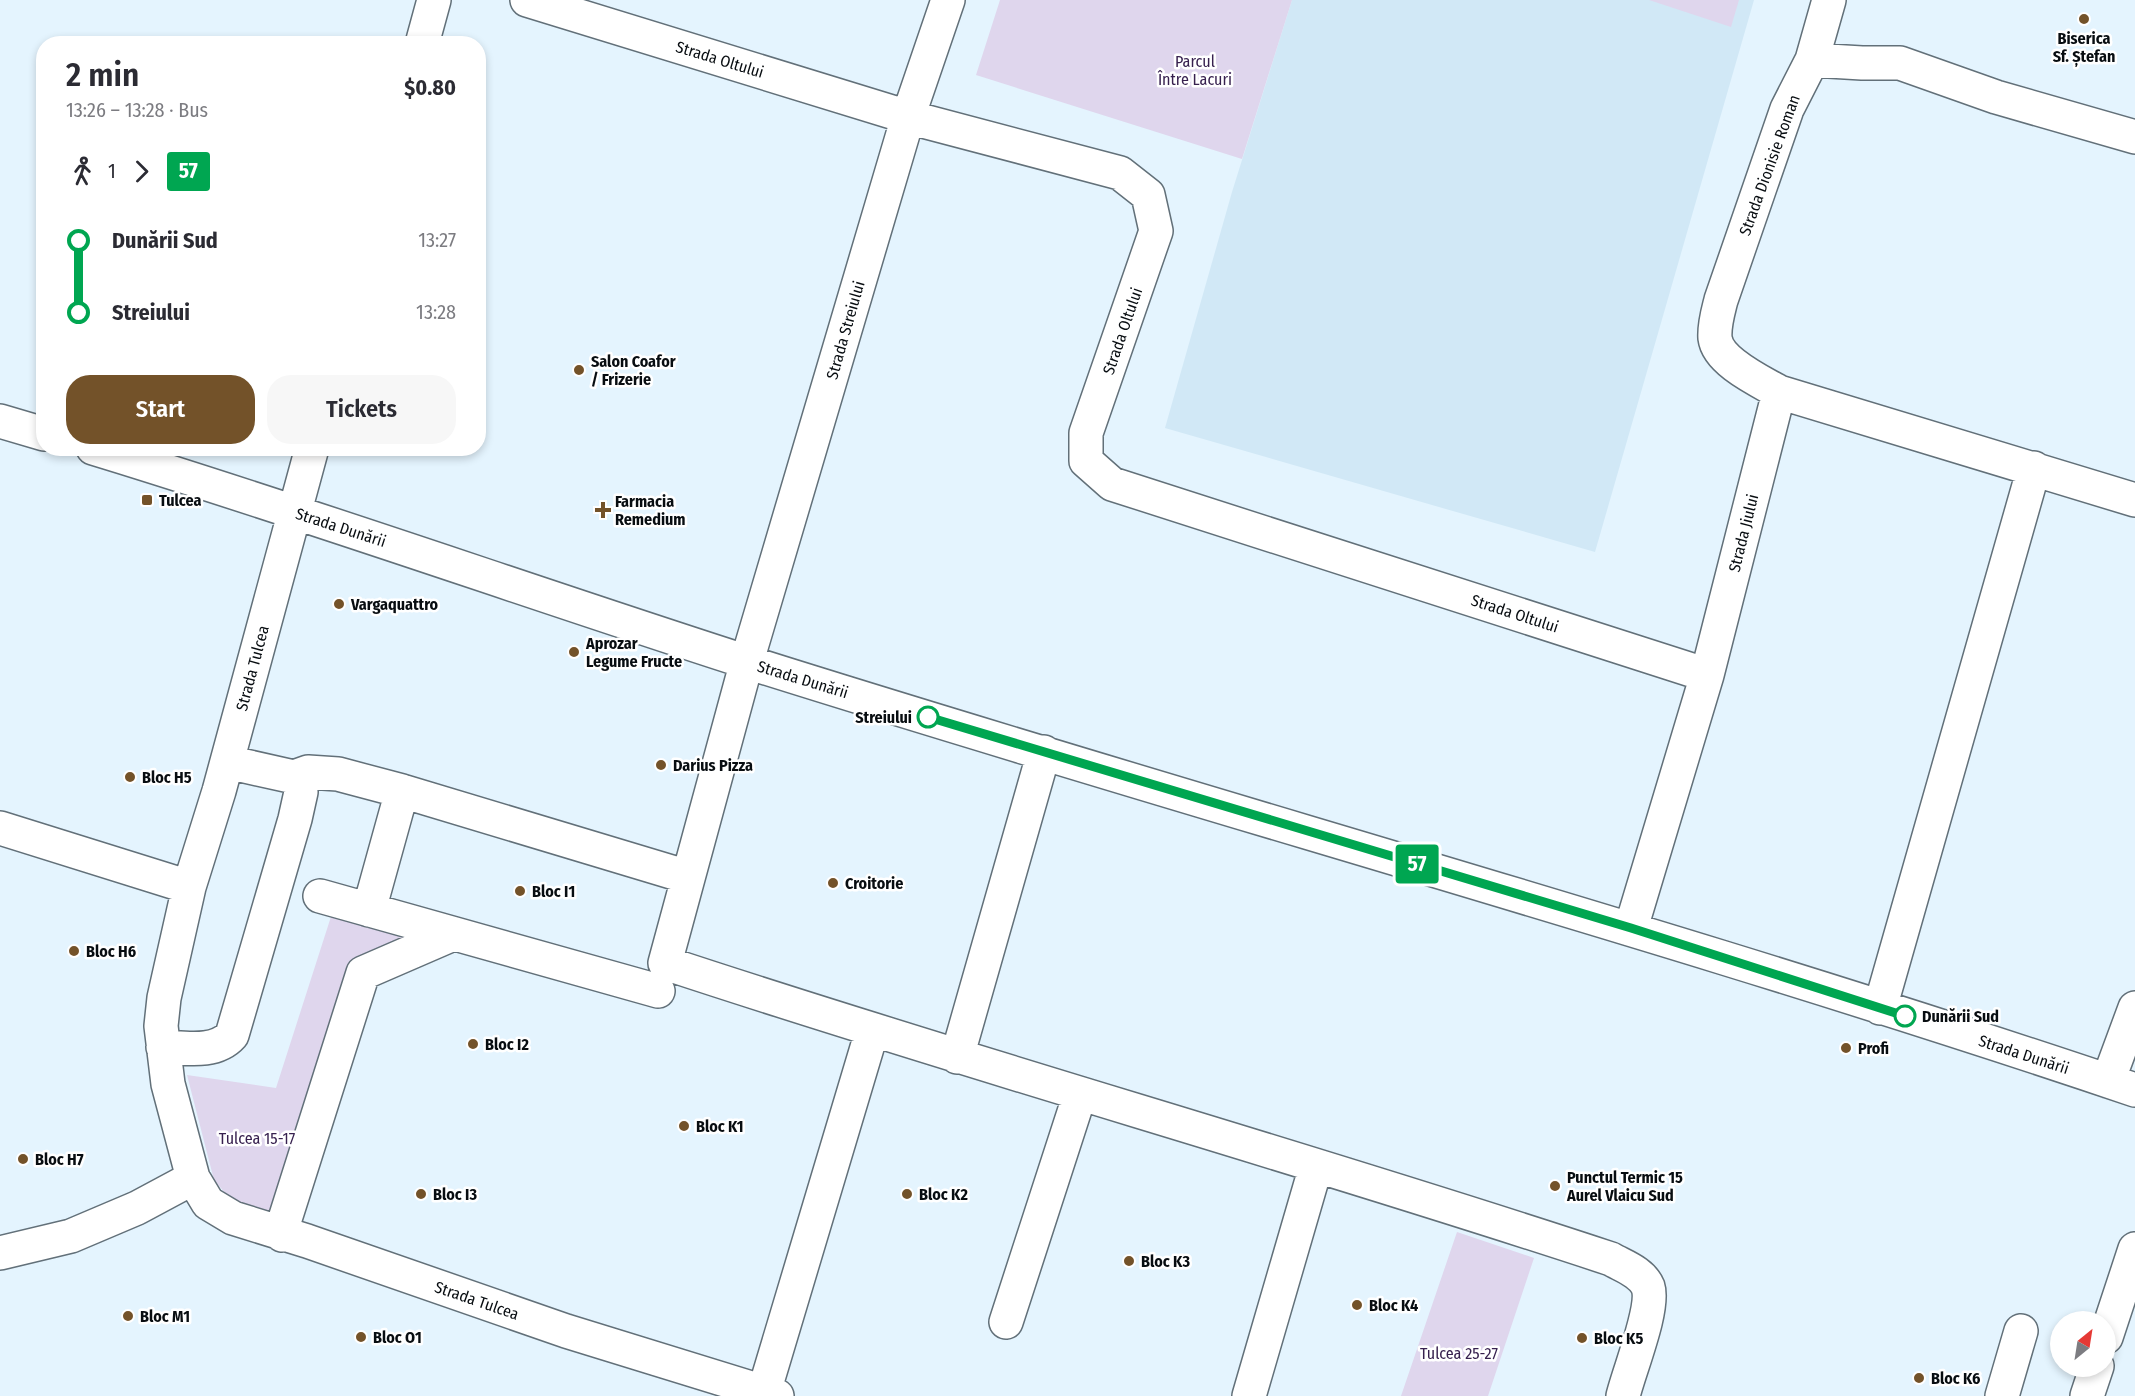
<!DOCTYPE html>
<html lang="en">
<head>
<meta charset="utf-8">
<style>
  body { margin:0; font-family:"Fira Sans Condensed",sans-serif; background:#f7f7f7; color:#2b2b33; height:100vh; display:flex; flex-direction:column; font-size:22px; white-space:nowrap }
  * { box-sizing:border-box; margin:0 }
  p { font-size:20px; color:#7c7c81 }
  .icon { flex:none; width:33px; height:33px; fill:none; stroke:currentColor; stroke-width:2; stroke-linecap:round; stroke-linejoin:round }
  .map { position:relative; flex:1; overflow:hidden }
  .side { position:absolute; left:36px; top:36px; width:450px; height:420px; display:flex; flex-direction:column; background:#fff; border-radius:24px; box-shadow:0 3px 9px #0003 }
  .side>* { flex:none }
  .badge { padding:0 12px; border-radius:4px; font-size:21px; line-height:39px }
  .needle { width:39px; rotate:30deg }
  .fabs { position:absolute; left:2050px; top:1311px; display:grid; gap:12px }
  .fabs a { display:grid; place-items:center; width:66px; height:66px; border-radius:50%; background:#fff; box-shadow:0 3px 9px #0003; font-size:30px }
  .map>.badge { position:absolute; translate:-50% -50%; box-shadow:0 0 0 3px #fff }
  .legs { display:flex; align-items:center; gap:9px; height:66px; padding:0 30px; font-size:20px }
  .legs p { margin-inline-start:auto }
  .head { display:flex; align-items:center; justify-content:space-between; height:102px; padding:0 30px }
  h1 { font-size:33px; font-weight:600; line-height:45px }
  .action { display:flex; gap:12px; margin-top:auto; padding:12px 30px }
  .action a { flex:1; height:69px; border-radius:24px; background:#735229; color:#fff; font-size:24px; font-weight:600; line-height:69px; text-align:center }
  .action a+a { background:#f7f7f7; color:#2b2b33 }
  ul { padding:0 30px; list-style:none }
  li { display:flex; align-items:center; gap:21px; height:72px; font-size:22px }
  li i { display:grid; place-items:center; width:9px; height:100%; margin:0 8px; background:currentColor }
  li i::after { content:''; width:15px; height:15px; margin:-8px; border:4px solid; border-radius:50%; background:#fff }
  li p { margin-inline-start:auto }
  li:first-child i { background:linear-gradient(#0000 50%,currentColor 0) }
  li:last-child i { background:linear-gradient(currentColor 50%,#0000 0) }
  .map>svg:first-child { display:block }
  .built { fill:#d1e8f6 }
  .green { fill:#dfd6ed }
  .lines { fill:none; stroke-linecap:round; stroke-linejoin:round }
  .minor-casing { stroke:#627079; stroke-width:36 }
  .minor { stroke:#fff; stroke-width:33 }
  .line-1-casing { stroke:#fff; stroke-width:14 }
  .line-1 { stroke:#00a651; stroke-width:9 }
  .poi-dot { fill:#735229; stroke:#fff; stroke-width:2 }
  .stop-1-dot { fill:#fff; stroke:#00a651; stroke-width:3 }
  .labels { text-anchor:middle; stroke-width:5; stroke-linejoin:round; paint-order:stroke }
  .poi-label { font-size:16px; font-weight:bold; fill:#080d11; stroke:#fff; text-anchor:start }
  .street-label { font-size:16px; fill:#080d11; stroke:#fff }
  .park-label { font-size:16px; fill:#37214f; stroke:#fff }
  .stop-label { font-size:16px; font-weight:bold; fill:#080d11; stroke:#fff; text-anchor:end }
</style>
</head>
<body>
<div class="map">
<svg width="2135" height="1396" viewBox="0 0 2135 1396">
  <rect width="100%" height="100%" fill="#e4f4fe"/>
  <path class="built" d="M1292,0H1754L1595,552L1165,428L1232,192Z"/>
  <path class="green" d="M1000,0H1292L1242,159L976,75Z
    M1649,0H1739L1731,27Z
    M336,901L453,934L363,973L285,1219L232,1201L214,1180L187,1075L276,1088Z
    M1457,1232L1534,1258L1488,1396H1401Z"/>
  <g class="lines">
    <g class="minor-casing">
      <path id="minor" d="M527,0L908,117L1120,173L1148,195L1156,231L1086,433V461L1112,484L1707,675
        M948,0L908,117L747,661L665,963C979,1067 1297,1155 1611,1259C1623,1266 1642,1272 1648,1287C1655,1308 1629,1371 1623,1396
        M1829,0L1812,60L1787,109L1721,300C1718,312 1714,325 1715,338C1718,362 1760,381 1779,392L2135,500
        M422,44L434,0
        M1812,60L1862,63H1900L1996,97L2135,137
        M0,421L44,434
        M93,448C313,515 529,592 747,662C1209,808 1676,935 2135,1090
        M312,448L219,791L189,887L164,998L161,1026L168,1084L193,1178L208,1203L233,1218L307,1241L566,1331L777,1396
        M227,762L294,777L308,772L338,774L402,791L688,877
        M0,828L189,887
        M320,896L658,991
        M369,910L402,791
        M1631,928L1707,675L1779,392
        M1880,1008L2034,468
        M163,1047C186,1048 215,1054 232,1035L295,819L301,792L300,783L294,777
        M957,1057L1044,752
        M2108,1081L2135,1008
        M282,1235L285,1219L363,973L453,934
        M0,1253L71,1236L137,1208L193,1178
        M1006,1322L1080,1094
        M2106,1337L2135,1249
        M764,1392L872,1031
        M1249,1396L1316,1166
        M2002,1396L2021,1331
        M2087,1396L2097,1366"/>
    </g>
    <use href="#minor" class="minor"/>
  </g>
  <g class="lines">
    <g class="line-1-casing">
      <path id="line-1" d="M928,717L1631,928L1905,1016"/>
    </g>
    <use href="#line-1" class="line-1"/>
  </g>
  <g class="poi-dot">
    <circle cx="2084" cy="19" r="6"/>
    <circle cx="579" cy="370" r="6"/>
    <rect x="141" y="494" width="12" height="12" rx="3"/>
    <path d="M600 501h6v6h6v6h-6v6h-6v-6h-6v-6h6z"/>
    <circle cx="339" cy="604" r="6"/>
    <circle cx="574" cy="652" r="6"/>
    <circle cx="661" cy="765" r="6"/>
    <circle cx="130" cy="777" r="6"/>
    <circle cx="833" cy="883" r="6"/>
    <circle cx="520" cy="891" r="6"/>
    <circle cx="74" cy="951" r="6"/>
    <circle cx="473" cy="1044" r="6"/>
    <circle cx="1846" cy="1048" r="6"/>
    <circle cx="684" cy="1126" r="6"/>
    <circle cx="23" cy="1159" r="6"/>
    <circle cx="1555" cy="1186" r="6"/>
    <circle cx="421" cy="1194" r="6"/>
    <circle cx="907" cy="1194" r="6"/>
    <circle cx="1129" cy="1261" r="6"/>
    <circle cx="1357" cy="1305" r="6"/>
    <circle cx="128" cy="1316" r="6"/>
    <circle cx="361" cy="1337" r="6"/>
    <circle cx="1582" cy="1338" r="6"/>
    <circle cx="1919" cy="1378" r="6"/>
  </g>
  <g class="stop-1-dot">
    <circle cx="928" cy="717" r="10"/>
    <circle cx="1905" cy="1016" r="10"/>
  </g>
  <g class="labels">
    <g class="poi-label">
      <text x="2084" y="44" text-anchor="middle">Biserica<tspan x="2084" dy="18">Sf. Ștefan</tspan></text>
      <text x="591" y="367">Salon Coafor<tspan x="591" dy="18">/ Frizerie</tspan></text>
      <text x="159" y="506">Tulcea</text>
      <text x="615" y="507">Farmacia<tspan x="615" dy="18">Remedium</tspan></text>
      <text x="351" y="610">Vargaquattro</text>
      <text x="586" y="649">Aprozar<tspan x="586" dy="18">Legume Fructe</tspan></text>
      <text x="673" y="771">Darius Pizza</text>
      <text x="142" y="783">Bloc H5</text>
      <text x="845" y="889">Croitorie</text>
      <text x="532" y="897">Bloc I1</text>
      <text x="86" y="957">Bloc H6</text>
      <text x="485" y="1050">Bloc I2</text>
      <text x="1858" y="1054">Profi</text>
      <text x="696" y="1132">Bloc K1</text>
      <text x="35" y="1165">Bloc H7</text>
      <text x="1567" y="1183">Punctul Termic 15<tspan x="1567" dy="18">Aurel Vlaicu Sud</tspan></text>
      <text x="433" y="1200">Bloc I3</text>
      <text x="919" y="1200">Bloc K2</text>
      <text x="1141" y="1267">Bloc K3</text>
      <text x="1369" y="1311">Bloc K4</text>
      <text x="140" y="1322">Bloc M1</text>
      <text x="373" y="1343">Bloc O1</text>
      <text x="1594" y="1344">Bloc K5</text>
      <text x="1931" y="1384">Bloc K6</text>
    </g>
    <g class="street-label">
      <text transform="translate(720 59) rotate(17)" y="6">Strada Oltului</text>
      <text transform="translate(1769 165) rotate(-70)" y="6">Strada Dionisie Roman</text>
      <text transform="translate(845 330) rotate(-74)" y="6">Strada Streiului</text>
      <text transform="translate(1122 331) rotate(-71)" y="6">Strada Oltului</text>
      <text transform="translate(341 527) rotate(18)" y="6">Strada Dunării</text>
      <text transform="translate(1743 533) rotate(-76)" y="6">Strada Jiului</text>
      <text transform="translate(1515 613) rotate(18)" y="6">Strada Oltului</text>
      <text transform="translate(252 668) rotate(-75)" y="6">Strada Tulcea</text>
      <text transform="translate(803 679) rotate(17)" y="6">Strada Dunării</text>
      <text transform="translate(2024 1054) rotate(18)" y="6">Strada Dunării</text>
      <text transform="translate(477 1300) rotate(19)" y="6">Strada Tulcea</text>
    </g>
    <g class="park-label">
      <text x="1195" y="67">Parcul<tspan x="1195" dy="18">Între Lacuri</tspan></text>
      <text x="257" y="1144">Tulcea 15-17</text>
      <text x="1459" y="1359">Tulcea 25-27</text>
    </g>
    <g class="stop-label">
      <text x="912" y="723">Streiului</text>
      <text x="1922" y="1022" text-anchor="start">Dunării Sud</text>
    </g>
  </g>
</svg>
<div class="fabs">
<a><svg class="needle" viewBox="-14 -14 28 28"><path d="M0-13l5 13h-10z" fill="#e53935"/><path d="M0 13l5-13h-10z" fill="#7c7c81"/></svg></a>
</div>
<b class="badge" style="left:1417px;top:864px;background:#00a651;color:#fff">57</b>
<section class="side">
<div class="head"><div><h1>2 min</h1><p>13:26 – 13:28 · Bus</p></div><b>$0.80</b></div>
<div class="legs"><svg class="icon" aria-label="walk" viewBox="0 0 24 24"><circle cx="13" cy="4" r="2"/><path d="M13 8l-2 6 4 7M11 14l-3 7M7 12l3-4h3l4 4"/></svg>1<svg class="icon" aria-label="forward" viewBox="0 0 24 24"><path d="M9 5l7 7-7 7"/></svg><b class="badge" style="background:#00a651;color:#fff">57</b></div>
<ul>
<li><i style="color:#00a651"></i><b>Dunării Sud</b><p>13:27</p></li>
<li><i style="color:#00a651"></i><b>Streiului</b><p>13:28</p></li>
</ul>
<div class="action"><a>Start</a><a>Tickets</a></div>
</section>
</div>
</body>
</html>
